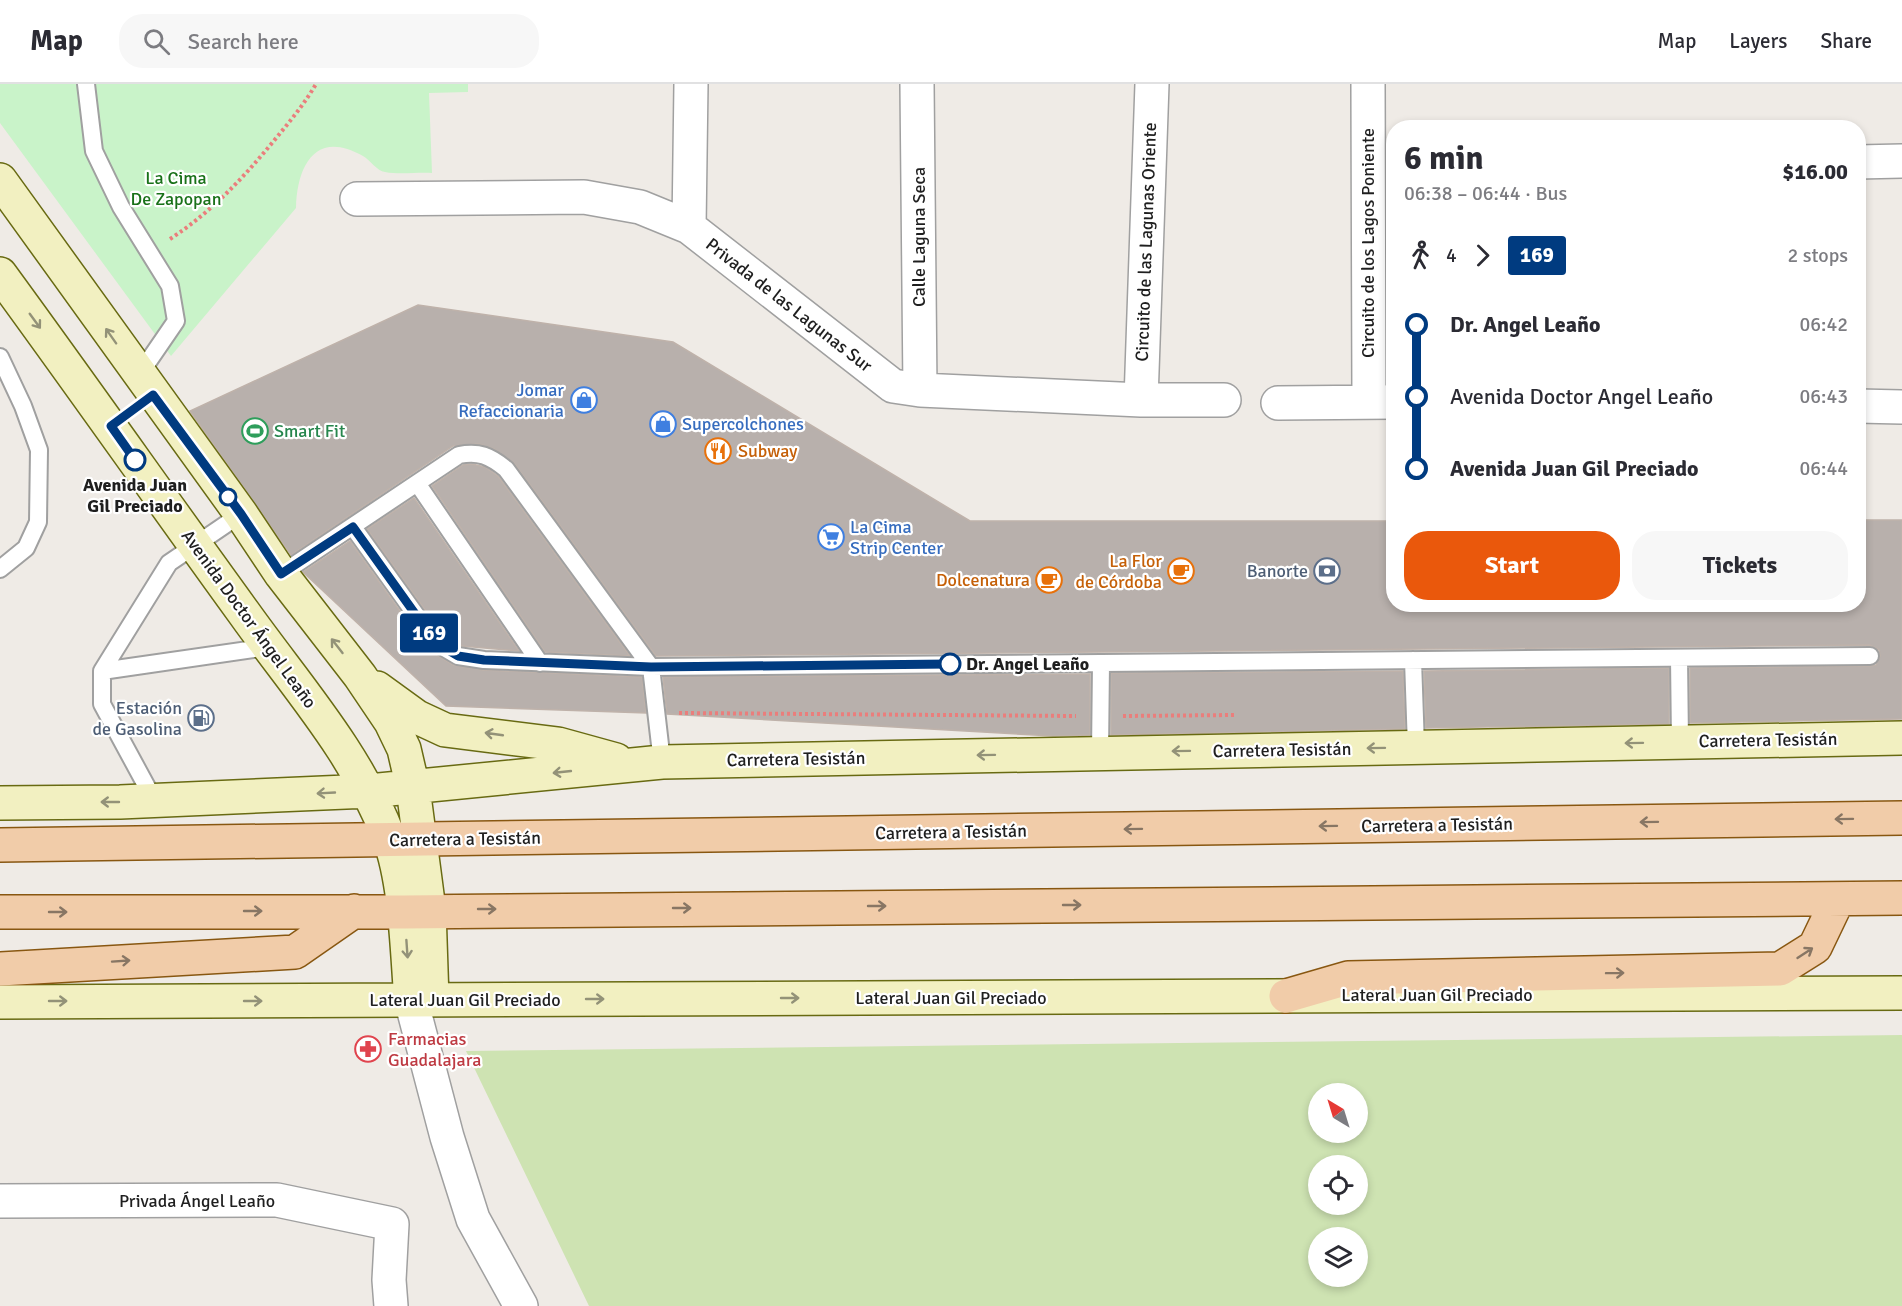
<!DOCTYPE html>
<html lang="en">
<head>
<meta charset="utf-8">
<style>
  body { margin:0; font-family:Signika,sans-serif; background:#f7f7f7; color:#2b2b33; height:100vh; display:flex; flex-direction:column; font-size:22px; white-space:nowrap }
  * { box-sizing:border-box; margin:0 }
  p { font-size:20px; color:#7c7c81 }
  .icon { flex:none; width:33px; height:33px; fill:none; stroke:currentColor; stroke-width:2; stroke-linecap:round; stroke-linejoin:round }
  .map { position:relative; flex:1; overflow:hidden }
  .panel { position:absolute; left:1386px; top:36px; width:480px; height:492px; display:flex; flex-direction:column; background:#fff; border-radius:24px; box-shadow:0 3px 9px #0003 }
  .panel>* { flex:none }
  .badge { padding:0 12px; border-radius:4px; font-size:21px; line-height:39px }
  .needle { width:39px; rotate:322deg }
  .buttons { position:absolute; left:1308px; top:999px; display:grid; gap:12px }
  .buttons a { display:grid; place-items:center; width:60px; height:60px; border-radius:50%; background:#fff; box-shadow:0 3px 9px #0003; font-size:30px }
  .map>.badge { position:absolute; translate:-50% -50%; box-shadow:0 0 0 3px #fff }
  .legs { display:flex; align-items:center; gap:9px; height:66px; padding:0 18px; font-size:20px }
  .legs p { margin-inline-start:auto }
  .overview { display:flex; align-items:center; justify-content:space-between; height:102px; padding:0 18px }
  h1 { font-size:33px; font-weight:700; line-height:45px }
  .button { display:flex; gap:12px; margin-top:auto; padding:12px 18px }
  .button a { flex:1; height:69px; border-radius:24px; background:#ea580c; color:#fff; font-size:24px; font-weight:700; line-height:69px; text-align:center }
  .button a+a { background:#f7f7f7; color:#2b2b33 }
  ul { padding:0 18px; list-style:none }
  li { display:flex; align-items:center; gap:21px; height:72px; font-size:22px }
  li i { display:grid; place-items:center; width:9px; height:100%; margin:0 8px; background:currentColor }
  li i::after { content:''; width:15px; height:15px; margin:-8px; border:4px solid; border-radius:50%; background:#fff }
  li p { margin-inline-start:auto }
  li:first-child i { background:linear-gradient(#0000 50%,currentColor 0) }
  li:last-child i { background:linear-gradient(currentColor 50%,#0000 0) }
  header { display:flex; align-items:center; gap:36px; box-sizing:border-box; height:84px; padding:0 30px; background:#fff; border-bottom:2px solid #e1e1e2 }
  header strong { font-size:28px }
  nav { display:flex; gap:33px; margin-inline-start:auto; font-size:21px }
  .search { width:420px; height:54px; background:#f7f7f7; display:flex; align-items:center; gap:15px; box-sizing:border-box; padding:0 21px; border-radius:24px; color:#7c7c81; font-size:22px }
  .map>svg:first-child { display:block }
  .grass { fill:#cee3b2; fill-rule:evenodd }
  .park { fill:#c9f3c9 }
  .building { fill:#b8b0ac; stroke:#bfb2aa; stroke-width:1.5 }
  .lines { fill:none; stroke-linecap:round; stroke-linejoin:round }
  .lane-casing { stroke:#a0a0a0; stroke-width:20 }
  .street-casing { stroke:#a0a0a0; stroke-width:36 }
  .secondary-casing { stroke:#686a12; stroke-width:36 }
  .primary-casing { stroke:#885711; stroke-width:36 }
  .path { stroke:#ea7e7c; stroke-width:4; stroke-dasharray:3 3; stroke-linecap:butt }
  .lane { stroke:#fff; stroke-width:16 }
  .street { stroke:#fff; stroke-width:33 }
  .secondary { stroke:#f2f0c1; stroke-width:33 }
  .primary { stroke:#f1cca9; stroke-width:33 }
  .oneway { stroke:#939278 }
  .oneway2 { stroke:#887664 }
  .line-1-casing { stroke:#fff; stroke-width:14 }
  .line-1 { stroke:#003b80; stroke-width:9 }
  .stop-1-dot { fill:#fff; stroke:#003b80; stroke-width:3 }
  .labels { text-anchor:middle; stroke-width:4.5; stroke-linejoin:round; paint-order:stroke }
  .park-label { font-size:18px; fill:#197119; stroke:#fff }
  .street-label { font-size:18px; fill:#1f1f1f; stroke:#fff }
  .shop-label { font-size:18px; fill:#366cbe; stroke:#fff; text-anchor:start }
  .leisure-label { font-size:18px; fill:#27864d; stroke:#fff; text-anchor:start }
  .food-label { font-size:18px; fill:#c56008; stroke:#fff; text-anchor:end }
  .stop-label { font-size:18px; font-weight:bold; fill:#1f1f1f; stroke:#fff }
  .service-label { font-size:18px; fill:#4e5e75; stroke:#fff; text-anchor:end }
  .health-label { font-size:18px; fill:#be3a42; stroke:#fff; text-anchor:start }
</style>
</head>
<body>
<header>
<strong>Map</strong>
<div class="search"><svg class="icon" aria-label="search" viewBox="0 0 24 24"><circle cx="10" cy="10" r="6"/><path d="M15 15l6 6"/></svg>Search here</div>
<nav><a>Map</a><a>Layers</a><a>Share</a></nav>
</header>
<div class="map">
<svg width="1902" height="1222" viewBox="0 0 1902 1222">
  <rect width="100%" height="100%" fill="#efebe6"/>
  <path class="grass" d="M1902,951V1222H589L466,967ZM1318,1010H1358V1048H1318ZM1318,1082H1358V1120H1318ZM1318,1154H1358V1192H1318Z"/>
  <path class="park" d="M0,0H468V8L429,9L432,89C417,88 400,91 385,88C377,87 370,76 363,72C316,45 297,81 296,124L171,272L0,39Z"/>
  <path class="building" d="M418,221L673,258L970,437H1394V520H1858V436H1902V635L1690,639V584L1870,582L1876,581L1880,572L1879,566L1870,561L656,572L514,379L494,365L479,360L453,362L291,471L190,327Z
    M472,380L485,383L498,392L630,572L545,568L432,402L463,381Z
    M414,414L519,567L462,562L443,551L367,445Z
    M350,457L427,565L453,581L483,586L642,593L646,629L446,622L303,488Z
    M1669,584V640L1426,644L1424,587Z
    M1403,587L1405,645L1111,651V589Z
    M1090,590V651L1053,652L667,630L663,593Z"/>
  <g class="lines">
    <g class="lane-casing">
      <path id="lane" d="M86,0L94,67L121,123L170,202L176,237L139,291
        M0,273L23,322L39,366L38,438L26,464L0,485
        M417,399L540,579
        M353,443L436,559L458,572L484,576L651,583L1870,572
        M281,490L459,371C479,367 490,372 506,385L651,583L662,678
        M1679,574L1680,658
        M1413,576L1416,663
        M102,587L268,563
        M1100,669L1101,579
        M154,716L102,620V587L169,479L241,430"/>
    </g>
    <g class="street-casing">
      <path id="street" d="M917,0L920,306
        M1368,0L1369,318
        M1858,78L1902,77
        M357,115L584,113L640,123L689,143L893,302L920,306L1141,316H1224
        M689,143L691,0
        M1141,316L1152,0
        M1278,319L1394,318
        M1858,322L1902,323
        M411,916L447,1053L473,1135L521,1222
        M0,1117L277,1116L392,1140L389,1196L391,1222"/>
    </g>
    <g class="secondary-casing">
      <path id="secondary" d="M0,96L241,430L281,490L360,592L391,638L404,665L413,704L429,826L432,916
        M0,190C82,302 162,416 244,529C296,602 357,669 389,754C406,799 407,867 411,916
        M377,604L417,633L445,646L558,660L616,676
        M0,719L120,718L369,707L662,678L1902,654
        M0,918L1902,909"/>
    </g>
    <g class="primary-casing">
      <path id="primary" d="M0,761L1902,734
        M0,828H404L1902,814
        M0,885L295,868L354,827
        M1286,912L1348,894L1780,885L1815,863L1838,815"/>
    </g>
    <path class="path" d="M170,155C213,127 245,92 277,53C291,36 305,19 316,0
      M679,629L1076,632
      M1123,632L1235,631"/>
    <use href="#lane" class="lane"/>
    <use href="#street" class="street"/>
    <use href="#secondary" class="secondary"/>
    <use href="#primary" class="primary"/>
  </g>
  <defs><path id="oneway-shaft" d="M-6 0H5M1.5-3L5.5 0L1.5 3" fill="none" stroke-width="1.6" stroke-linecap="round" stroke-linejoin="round" transform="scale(1.5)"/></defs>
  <g class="oneway">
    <use href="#oneway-shaft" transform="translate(35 237) rotate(54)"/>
    <use href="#oneway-shaft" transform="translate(111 252) rotate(-125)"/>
    <use href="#oneway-shaft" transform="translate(337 562) rotate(-128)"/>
    <use href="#oneway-shaft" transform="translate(494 650) rotate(-172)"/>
    <use href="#oneway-shaft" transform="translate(1634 659) rotate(179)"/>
    <use href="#oneway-shaft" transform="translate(1376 664) rotate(179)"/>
    <use href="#oneway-shaft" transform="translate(1181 667) rotate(179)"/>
    <use href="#oneway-shaft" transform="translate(986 671) rotate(179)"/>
    <use href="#oneway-shaft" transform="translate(562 688) rotate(174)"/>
    <use href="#oneway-shaft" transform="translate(326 709) rotate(177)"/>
    <use href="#oneway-shaft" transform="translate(110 718) rotate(180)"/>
    <use href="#oneway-shaft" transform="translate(407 865) rotate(86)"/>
    <use href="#oneway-shaft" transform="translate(790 914)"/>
    <use href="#oneway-shaft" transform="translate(595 915)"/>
    <use href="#oneway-shaft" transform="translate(58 917)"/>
    <use href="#oneway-shaft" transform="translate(253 917)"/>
  </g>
  <g class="oneway2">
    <use href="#oneway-shaft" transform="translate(1844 735) rotate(179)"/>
    <use href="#oneway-shaft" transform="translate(1649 738) rotate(179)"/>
    <use href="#oneway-shaft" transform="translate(1328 742) rotate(179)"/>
    <use href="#oneway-shaft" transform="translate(1133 745) rotate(179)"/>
    <use href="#oneway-shaft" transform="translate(1072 821)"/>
    <use href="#oneway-shaft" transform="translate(877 822)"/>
    <use href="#oneway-shaft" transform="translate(682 824)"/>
    <use href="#oneway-shaft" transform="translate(487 825)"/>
    <use href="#oneway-shaft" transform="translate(253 827)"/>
    <use href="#oneway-shaft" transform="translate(58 828)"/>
    <use href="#oneway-shaft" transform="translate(1805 869) rotate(-33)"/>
    <use href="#oneway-shaft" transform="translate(121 877) rotate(-4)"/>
    <use href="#oneway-shaft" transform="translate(1615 889) rotate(-1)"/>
  </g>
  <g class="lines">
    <g class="line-1-casing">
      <path id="line-1" d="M135,376L111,342L153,311L241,430L281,490L353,443L436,559L458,572L484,576L651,583L950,580"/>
    </g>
    <use href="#line-1" class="line-1"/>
  </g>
  <defs>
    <g id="shop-ring" transform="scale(1.35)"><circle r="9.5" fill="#fff" stroke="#3f7fe0" stroke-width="1.5"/><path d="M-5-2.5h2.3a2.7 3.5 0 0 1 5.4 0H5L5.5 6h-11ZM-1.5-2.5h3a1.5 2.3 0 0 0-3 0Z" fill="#3f7fe0"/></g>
    <g id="stadium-ring" transform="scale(1.35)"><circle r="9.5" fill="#fff" stroke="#2e9e5b" stroke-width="1.5"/><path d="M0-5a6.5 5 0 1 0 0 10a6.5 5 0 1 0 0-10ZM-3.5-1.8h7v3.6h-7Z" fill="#2e9e5b"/></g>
    <g id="restaurant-ring" transform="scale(1.35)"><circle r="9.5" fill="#fff" stroke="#e8710a" stroke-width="1.5"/><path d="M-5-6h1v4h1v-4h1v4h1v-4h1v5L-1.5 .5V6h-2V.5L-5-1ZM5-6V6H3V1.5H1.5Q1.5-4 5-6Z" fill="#e8710a"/></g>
    <g id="supermarket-ring" transform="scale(1.35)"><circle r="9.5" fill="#fff" stroke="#3f7fe0" stroke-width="1.5"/><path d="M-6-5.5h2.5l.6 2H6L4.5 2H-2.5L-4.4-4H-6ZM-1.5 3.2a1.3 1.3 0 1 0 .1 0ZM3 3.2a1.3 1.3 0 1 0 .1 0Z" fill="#3f7fe0"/></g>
    <g id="cafe-ring" transform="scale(1.35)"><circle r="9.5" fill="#fff" stroke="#e8710a" stroke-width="1.5"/><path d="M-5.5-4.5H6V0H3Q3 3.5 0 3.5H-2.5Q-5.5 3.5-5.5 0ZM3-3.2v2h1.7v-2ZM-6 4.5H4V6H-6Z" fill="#e8710a"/></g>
    <g id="bank-ring" transform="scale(1.35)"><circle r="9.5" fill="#fff" stroke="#5c6f8a" stroke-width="1.5"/><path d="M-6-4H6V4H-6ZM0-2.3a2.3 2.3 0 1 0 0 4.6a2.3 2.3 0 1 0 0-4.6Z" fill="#5c6f8a"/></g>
    <g id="fuel-ring" transform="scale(1.35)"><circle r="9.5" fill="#fff" stroke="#5c6f8a" stroke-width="1.5"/><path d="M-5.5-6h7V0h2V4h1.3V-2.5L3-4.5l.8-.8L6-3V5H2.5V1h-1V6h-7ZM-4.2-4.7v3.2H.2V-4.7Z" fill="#5c6f8a"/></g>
    <g id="pharmacy-ring" transform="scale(1.35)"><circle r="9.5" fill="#fff" stroke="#e0444e" stroke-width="1.5"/><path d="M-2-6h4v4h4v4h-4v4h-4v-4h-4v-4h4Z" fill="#e0444e"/></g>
  </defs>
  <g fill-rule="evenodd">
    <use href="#shop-ring" x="584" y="316"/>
    <use href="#shop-ring" x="663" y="340"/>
    <use href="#stadium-ring" x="255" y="347"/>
    <use href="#restaurant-ring" x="718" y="367"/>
    <use href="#supermarket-ring" x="831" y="453"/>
    <use href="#cafe-ring" x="1181" y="487"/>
    <use href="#bank-ring" x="1327" y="487"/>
    <use href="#cafe-ring" x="1049" y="496"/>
    <use href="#fuel-ring" x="201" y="634"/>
    <use href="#pharmacy-ring" x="368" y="965"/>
  </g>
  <g class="stop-1-dot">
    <circle cx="135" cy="376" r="10"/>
    <circle cx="228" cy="413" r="8"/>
    <circle cx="950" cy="580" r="10"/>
  </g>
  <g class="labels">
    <g class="park-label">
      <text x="176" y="100">La Cima<tspan x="176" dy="21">De Zapopan</tspan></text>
    </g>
    <g class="street-label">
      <text transform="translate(919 153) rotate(-90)" y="6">Calle Laguna Seca</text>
      <text transform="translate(1146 158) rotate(-88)" y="6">Circuito de las Lagunas Oriente</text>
      <text transform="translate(1368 159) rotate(-90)" y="6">Circuito de los Lagos Poniente</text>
      <text transform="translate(789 221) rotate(38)" y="6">Privada de las Lagunas Sur</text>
      <text transform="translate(249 535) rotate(54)" y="6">Avenida Doctor Ángel Leaño</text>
      <text transform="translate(1768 656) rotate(-1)" y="6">Carretera Tesistán</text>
      <text transform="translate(1282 666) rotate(-1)" y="6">Carretera Tesistán</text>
      <text transform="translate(796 675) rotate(-1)" y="6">Carretera Tesistán</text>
      <text transform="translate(1437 741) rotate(-1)" y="6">Carretera a Tesistán</text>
      <text transform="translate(951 748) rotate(-1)" y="6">Carretera a Tesistán</text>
      <text transform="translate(465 755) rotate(-1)" y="6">Carretera a Tesistán</text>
      <text x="1437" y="917">Lateral Juan Gil Preciado</text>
      <text x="951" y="920">Lateral Juan Gil Preciado</text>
      <text x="465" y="922">Lateral Juan Gil Preciado</text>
      <text x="197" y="1123">Privada Ángel Leaño</text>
    </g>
    <g class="shop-label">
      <text x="564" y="312" text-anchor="end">Jomar<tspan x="564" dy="21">Refaccionaria</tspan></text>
      <text x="682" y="346">Supercolchones</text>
      <text x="850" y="449">La Cima<tspan x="850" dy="21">Strip Center</tspan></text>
    </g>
    <g class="leisure-label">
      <text x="274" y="353">Smart Fit</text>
    </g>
    <g class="food-label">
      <text x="738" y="373" text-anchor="start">Subway</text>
      <text x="1162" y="483">La Flor<tspan x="1162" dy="21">de Córdoba</tspan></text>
      <text x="1030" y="502">Dolcenatura</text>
    </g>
    <g class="stop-label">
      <text x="135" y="407">Avenida Juan<tspan x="135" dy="21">Gil Preciado</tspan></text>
      <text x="966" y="586" text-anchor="start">Dr. Angel Leaño</text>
    </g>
    <g class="service-label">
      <text x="1308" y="493">Banorte</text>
      <text x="182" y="630">Estación<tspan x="182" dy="21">de Gasolina</tspan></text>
    </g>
    <g class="health-label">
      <text x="388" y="961">Farmacias<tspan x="388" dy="21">Guadalajara</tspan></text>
    </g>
  </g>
</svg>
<div class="buttons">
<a><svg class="needle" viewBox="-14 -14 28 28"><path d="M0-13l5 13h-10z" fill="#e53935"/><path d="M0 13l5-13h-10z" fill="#7c7c81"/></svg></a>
<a><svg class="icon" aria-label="locate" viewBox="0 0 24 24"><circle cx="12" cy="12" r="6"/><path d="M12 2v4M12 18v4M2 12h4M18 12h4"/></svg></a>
<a><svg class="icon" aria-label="layers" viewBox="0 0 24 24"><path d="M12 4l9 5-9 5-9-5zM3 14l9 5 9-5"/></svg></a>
</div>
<b class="badge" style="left:429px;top:549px;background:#003b80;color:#fff">169</b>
<section class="panel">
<div class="overview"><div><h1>6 min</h1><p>06:38 – 06:44 · Bus</p></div><b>$16.00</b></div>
<div class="legs"><svg class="icon" aria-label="walk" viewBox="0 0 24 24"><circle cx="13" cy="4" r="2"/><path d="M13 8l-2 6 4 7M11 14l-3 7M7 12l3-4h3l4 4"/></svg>4<svg class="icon" aria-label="forward" viewBox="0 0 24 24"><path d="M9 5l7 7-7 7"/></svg><b class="badge" style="background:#003b80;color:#fff">169</b><p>2 stops</p></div>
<ul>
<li><i style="color:#003b80"></i><b>Dr. Angel Leaño</b><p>06:42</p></li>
<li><i style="color:#003b80"></i><span>Avenida Doctor Angel Leaño</span><p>06:43</p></li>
<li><i style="color:#003b80"></i><b>Avenida Juan Gil Preciado</b><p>06:44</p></li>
</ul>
<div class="button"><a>Start</a><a>Tickets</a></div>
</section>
</div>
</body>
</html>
